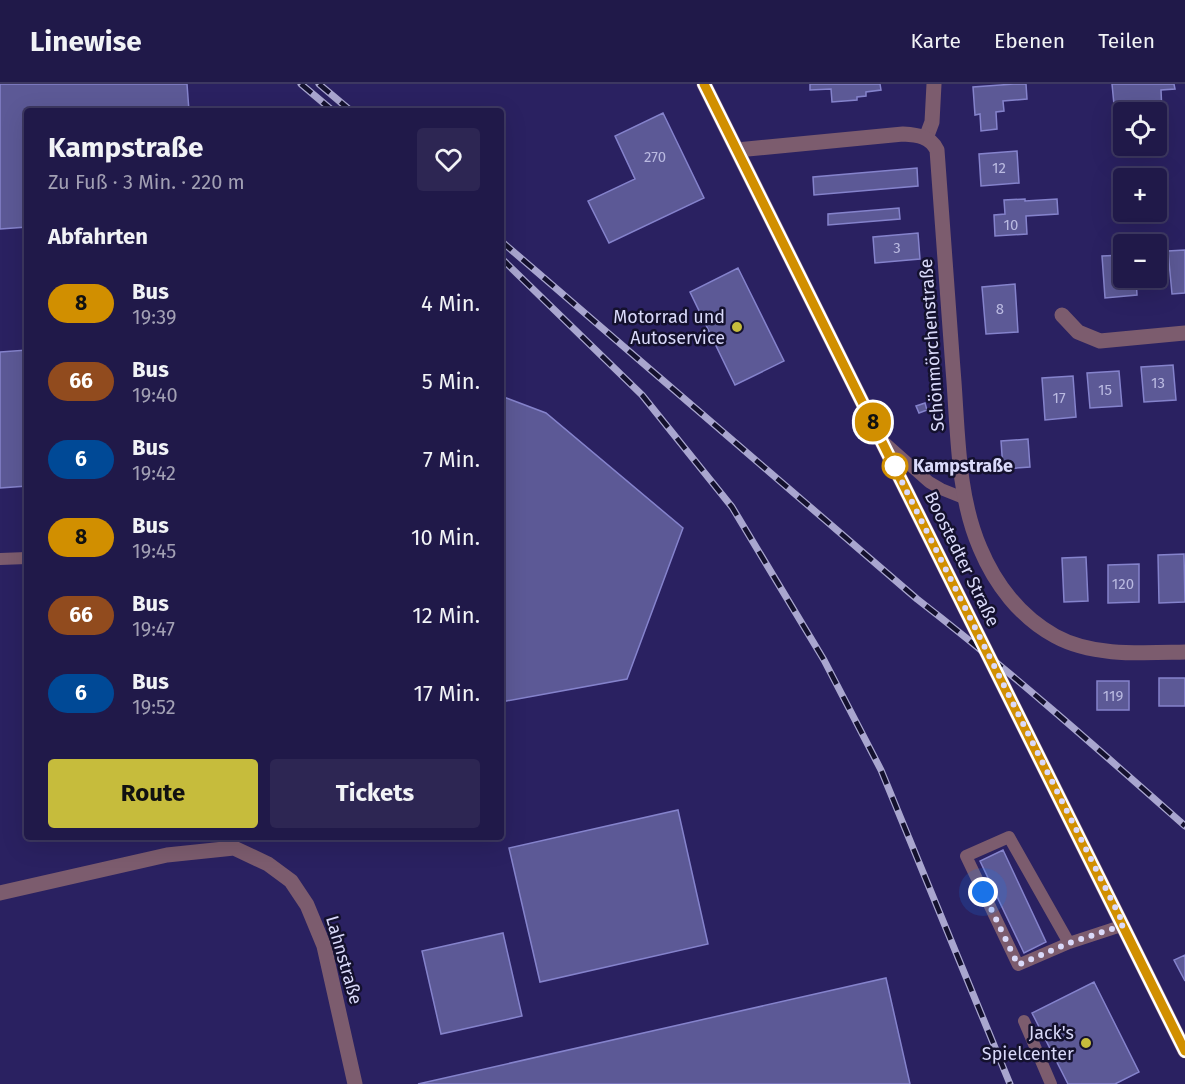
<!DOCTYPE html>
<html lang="de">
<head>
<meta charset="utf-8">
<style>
  body { margin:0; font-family:"Fira Sans",sans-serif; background:#2d2653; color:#f1f3f6; height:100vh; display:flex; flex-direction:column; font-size:22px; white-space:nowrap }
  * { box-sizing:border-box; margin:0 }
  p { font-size:20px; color:#a2a0b4 }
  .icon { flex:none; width:33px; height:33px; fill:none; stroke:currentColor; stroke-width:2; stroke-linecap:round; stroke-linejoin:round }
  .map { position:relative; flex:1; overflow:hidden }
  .sheet { position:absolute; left:24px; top:24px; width:480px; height:732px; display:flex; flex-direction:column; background:#201949; border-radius:6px; box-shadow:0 6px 24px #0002,0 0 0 2px #3d3861 }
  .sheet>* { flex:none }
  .badge { padding:0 12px; border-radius:20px; font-size:21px; line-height:39px }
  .tools { position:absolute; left:1113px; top:18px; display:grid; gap:12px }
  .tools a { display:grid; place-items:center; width:54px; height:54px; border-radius:6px; background:#201949; box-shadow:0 6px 24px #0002,0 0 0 2px #3d3861; font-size:30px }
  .you { position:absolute; width:30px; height:30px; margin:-15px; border:4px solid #fff; border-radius:50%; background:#1a73e8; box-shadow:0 0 0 9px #1a73e833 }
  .map>.badge { position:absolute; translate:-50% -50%; box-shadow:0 0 0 3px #fff }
  h2 { padding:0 24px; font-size:22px; line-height:54px }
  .round { display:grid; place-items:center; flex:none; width:63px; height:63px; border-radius:6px; background:#2d2653 }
  .overview { display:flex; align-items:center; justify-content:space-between; height:102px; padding:0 24px }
  h1 { font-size:28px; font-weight:700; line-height:45px }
  .action { display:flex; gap:12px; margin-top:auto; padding:12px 24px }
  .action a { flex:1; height:69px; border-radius:6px; background:#c6bc3c; color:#111; font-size:24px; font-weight:700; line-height:69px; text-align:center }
  .action a+a { background:#2d2653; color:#f1f3f6 }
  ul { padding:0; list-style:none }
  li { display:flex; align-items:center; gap:18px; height:78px; padding:0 24px }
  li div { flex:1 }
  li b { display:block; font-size:22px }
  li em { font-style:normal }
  li .badge { min-width:66px; font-weight:700; text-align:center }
  header { display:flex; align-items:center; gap:36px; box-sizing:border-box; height:84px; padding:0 30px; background:#201949; border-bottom:2px solid #3d3861 }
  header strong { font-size:28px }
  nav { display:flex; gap:33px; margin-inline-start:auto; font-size:21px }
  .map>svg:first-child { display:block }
  .building { fill:#5c5996; stroke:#8583cc; stroke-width:1.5 }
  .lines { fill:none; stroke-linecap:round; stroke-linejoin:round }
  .service { stroke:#7c5c6e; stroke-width:12 }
  .minor { stroke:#7c5c6e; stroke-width:15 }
  .tertiary { stroke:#7c5c6e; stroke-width:15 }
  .rail-casing { stroke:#a9a6cf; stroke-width:7 }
  .rail { stroke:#14112e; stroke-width:4.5; stroke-dasharray:14; stroke-linecap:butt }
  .line-casing { stroke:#fff; stroke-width:14 }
  .line { stroke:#d18f00; stroke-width:9 }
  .walk { stroke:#dadafa; stroke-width:6; stroke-dasharray:0 10.8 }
  .poi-dot { fill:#c6bc3c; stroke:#14112e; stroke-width:2 }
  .stop-dot { fill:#fff; stroke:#d18f00; stroke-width:3 }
  .labels { text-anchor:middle; stroke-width:5; stroke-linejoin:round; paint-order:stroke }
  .number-label { font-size:15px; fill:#babae1 }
  .poi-label { font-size:18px; fill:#dadafa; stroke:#14112e; text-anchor:end }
  .street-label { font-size:18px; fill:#dadafa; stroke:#14112e }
  .stop-label { font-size:18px; font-weight:bold; fill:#dadafa; stroke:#14112e; text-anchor:start }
</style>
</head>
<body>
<header>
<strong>Linewise</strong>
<nav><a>Karte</a><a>Ebenen</a><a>Teilen</a></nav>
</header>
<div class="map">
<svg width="1185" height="1000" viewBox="0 0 1185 1000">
  <rect width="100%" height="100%" fill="#2a2161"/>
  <path class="building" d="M0,0H187L189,27H27V143L0,145Z
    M810,0H880L881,6L866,8V12L857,13V16L832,18L831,5L810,6Z
    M1014,0H1026L1027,15L1003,17L1004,27L996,28L997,45L981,47L980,30L975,31L973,3Z
    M1112,0H1174L1175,5L1161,6L1162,28H1124V31H1115Z
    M663,29L704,114L609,159L588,117L635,95L615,52Z
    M1017,67L1019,99L981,102L979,70Z
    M917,84L918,102L814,111L813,93Z
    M1025,115V117L1057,115L1058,130L1026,132L1027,150L995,152L994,131L1005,130L1004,116Z
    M899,124L900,135L828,141V130Z
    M918,149L920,175L875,179L873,153Z
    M1185,166V209L1172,210L1168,167Z
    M1124,171V194H1145H1136L1137,211L1105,214L1102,172Z
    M738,184L784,277L735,301L690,208Z
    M1015,200L1018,248L986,250L982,203Z
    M27,266V402L0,404V268Z
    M1173,281L1176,316L1144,318L1141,283Z
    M1119,287L1122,322L1090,324L1087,289Z
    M1073,292L1076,333L1045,336L1042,294Z
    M501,312L546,329L683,444L627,595L501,618Z
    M925,319L927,326L919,329L916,322Z
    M1028,355L1030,383L1003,385L1001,357Z
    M1184,470L1185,518L1159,519L1158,471Z
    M1086,473L1088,517L1064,518L1062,474Z
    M1139,480V518L1108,519V481Z
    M1159,594H1185V622H1159Z
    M1097,597H1129V626H1097Z
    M678,726L708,860L540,898L509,764Z
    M1003,766L1046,858L1024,869L980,777Z
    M503,849L522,932L441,950L422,867Z
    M1185,871V897L1174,876Z
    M886,894L910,1000H418Z
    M1094,898L1139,988L1115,1000H1068L1032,929Z"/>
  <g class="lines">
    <path class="service" d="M884,358L929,398L941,405L966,415
      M0,475L27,474
      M1069,859L1018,881L966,772L1009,753L1069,859L1124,841
      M1024,937L1051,1000"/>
    <path class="minor" d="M926,54L932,38L934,0
      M1062,231L1078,248L1100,257L1185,249
      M0,809L167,771L234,764L268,780L291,797L307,821L324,862L355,1000"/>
    <path class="tertiary" d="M704,0L1185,967
      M737,66L903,50C918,51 930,52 937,66C943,144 948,221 954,298C958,353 958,413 980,464C995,500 1020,533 1055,552C1093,573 1143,569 1185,568"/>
    <g class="rail-casing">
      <path id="rail" d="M301,0L333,27
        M319,0L351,27
        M501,157L917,515C1010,587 1097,664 1185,742
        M501,174L642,311L732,423L824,576L881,686L1010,1000"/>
    </g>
    <use href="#rail" class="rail"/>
  </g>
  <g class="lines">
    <g class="line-casing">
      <path id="line" d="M704,0L1185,967"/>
    </g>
    <use href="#line" class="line"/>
    <path class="walk" d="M895,382L891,376L1124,841L1069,859L1018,881L983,808"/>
  </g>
  <g class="poi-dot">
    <circle cx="737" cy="243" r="6"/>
    <circle cx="1086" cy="959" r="6"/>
  </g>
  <circle class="stop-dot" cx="895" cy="382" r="12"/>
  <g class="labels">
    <g class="number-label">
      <text x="655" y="78">270</text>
      <text x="999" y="89">12</text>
      <text x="1011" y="146">10</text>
      <text x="897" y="169">3</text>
      <text x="1000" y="230">8</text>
      <text x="1158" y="304">13</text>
      <text x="1105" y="311">15</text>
      <text x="1059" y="319">17</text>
      <text x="1123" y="505">120</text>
      <text x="1113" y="617">119</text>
    </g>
    <g class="poi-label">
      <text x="725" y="239">Motorrad und<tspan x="725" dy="21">Autoservice</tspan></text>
      <text x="1074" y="955">Jack's<tspan x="1074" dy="21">Spielcenter</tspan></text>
    </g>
    <g class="street-label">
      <text transform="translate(932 261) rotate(-94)" y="6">Schönmörchenstraße</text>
      <text transform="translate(962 475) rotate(64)" y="6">Boostedter Straße</text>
      <text transform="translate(344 876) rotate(74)" y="6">Lahnstraße</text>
    </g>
    <g class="stop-label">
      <text x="913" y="388">Kampstraße</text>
    </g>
  </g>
</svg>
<div class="tools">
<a><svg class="icon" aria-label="locate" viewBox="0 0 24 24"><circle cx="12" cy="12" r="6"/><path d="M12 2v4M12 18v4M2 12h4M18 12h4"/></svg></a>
<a>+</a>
<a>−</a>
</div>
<div class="you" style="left:983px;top:808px"></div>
<b class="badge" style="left:873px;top:338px;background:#d18f00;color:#111">8</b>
<section class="sheet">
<div class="overview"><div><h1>Kampstraße</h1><p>Zu Fuß · 3 Min. · 220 m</p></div><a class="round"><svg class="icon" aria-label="heart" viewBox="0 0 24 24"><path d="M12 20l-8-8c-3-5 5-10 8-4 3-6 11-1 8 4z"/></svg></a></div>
<h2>Abfahrten</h2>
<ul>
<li><span class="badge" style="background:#d18f00;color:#111">8</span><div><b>Bus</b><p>19:39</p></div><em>4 Min.</em></li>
<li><span class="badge" style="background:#914b1e;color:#fff">66</span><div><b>Bus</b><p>19:40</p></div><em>5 Min.</em></li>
<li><span class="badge" style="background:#004996;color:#fff">6</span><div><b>Bus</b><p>19:42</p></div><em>7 Min.</em></li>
<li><span class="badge" style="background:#d18f00;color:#111">8</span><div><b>Bus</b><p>19:45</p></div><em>10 Min.</em></li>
<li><span class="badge" style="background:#914b1e;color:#fff">66</span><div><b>Bus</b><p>19:47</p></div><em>12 Min.</em></li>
<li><span class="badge" style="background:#004996;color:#fff">6</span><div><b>Bus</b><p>19:52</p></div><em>17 Min.</em></li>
</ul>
<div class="action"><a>Route</a><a>Tickets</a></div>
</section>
</div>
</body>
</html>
